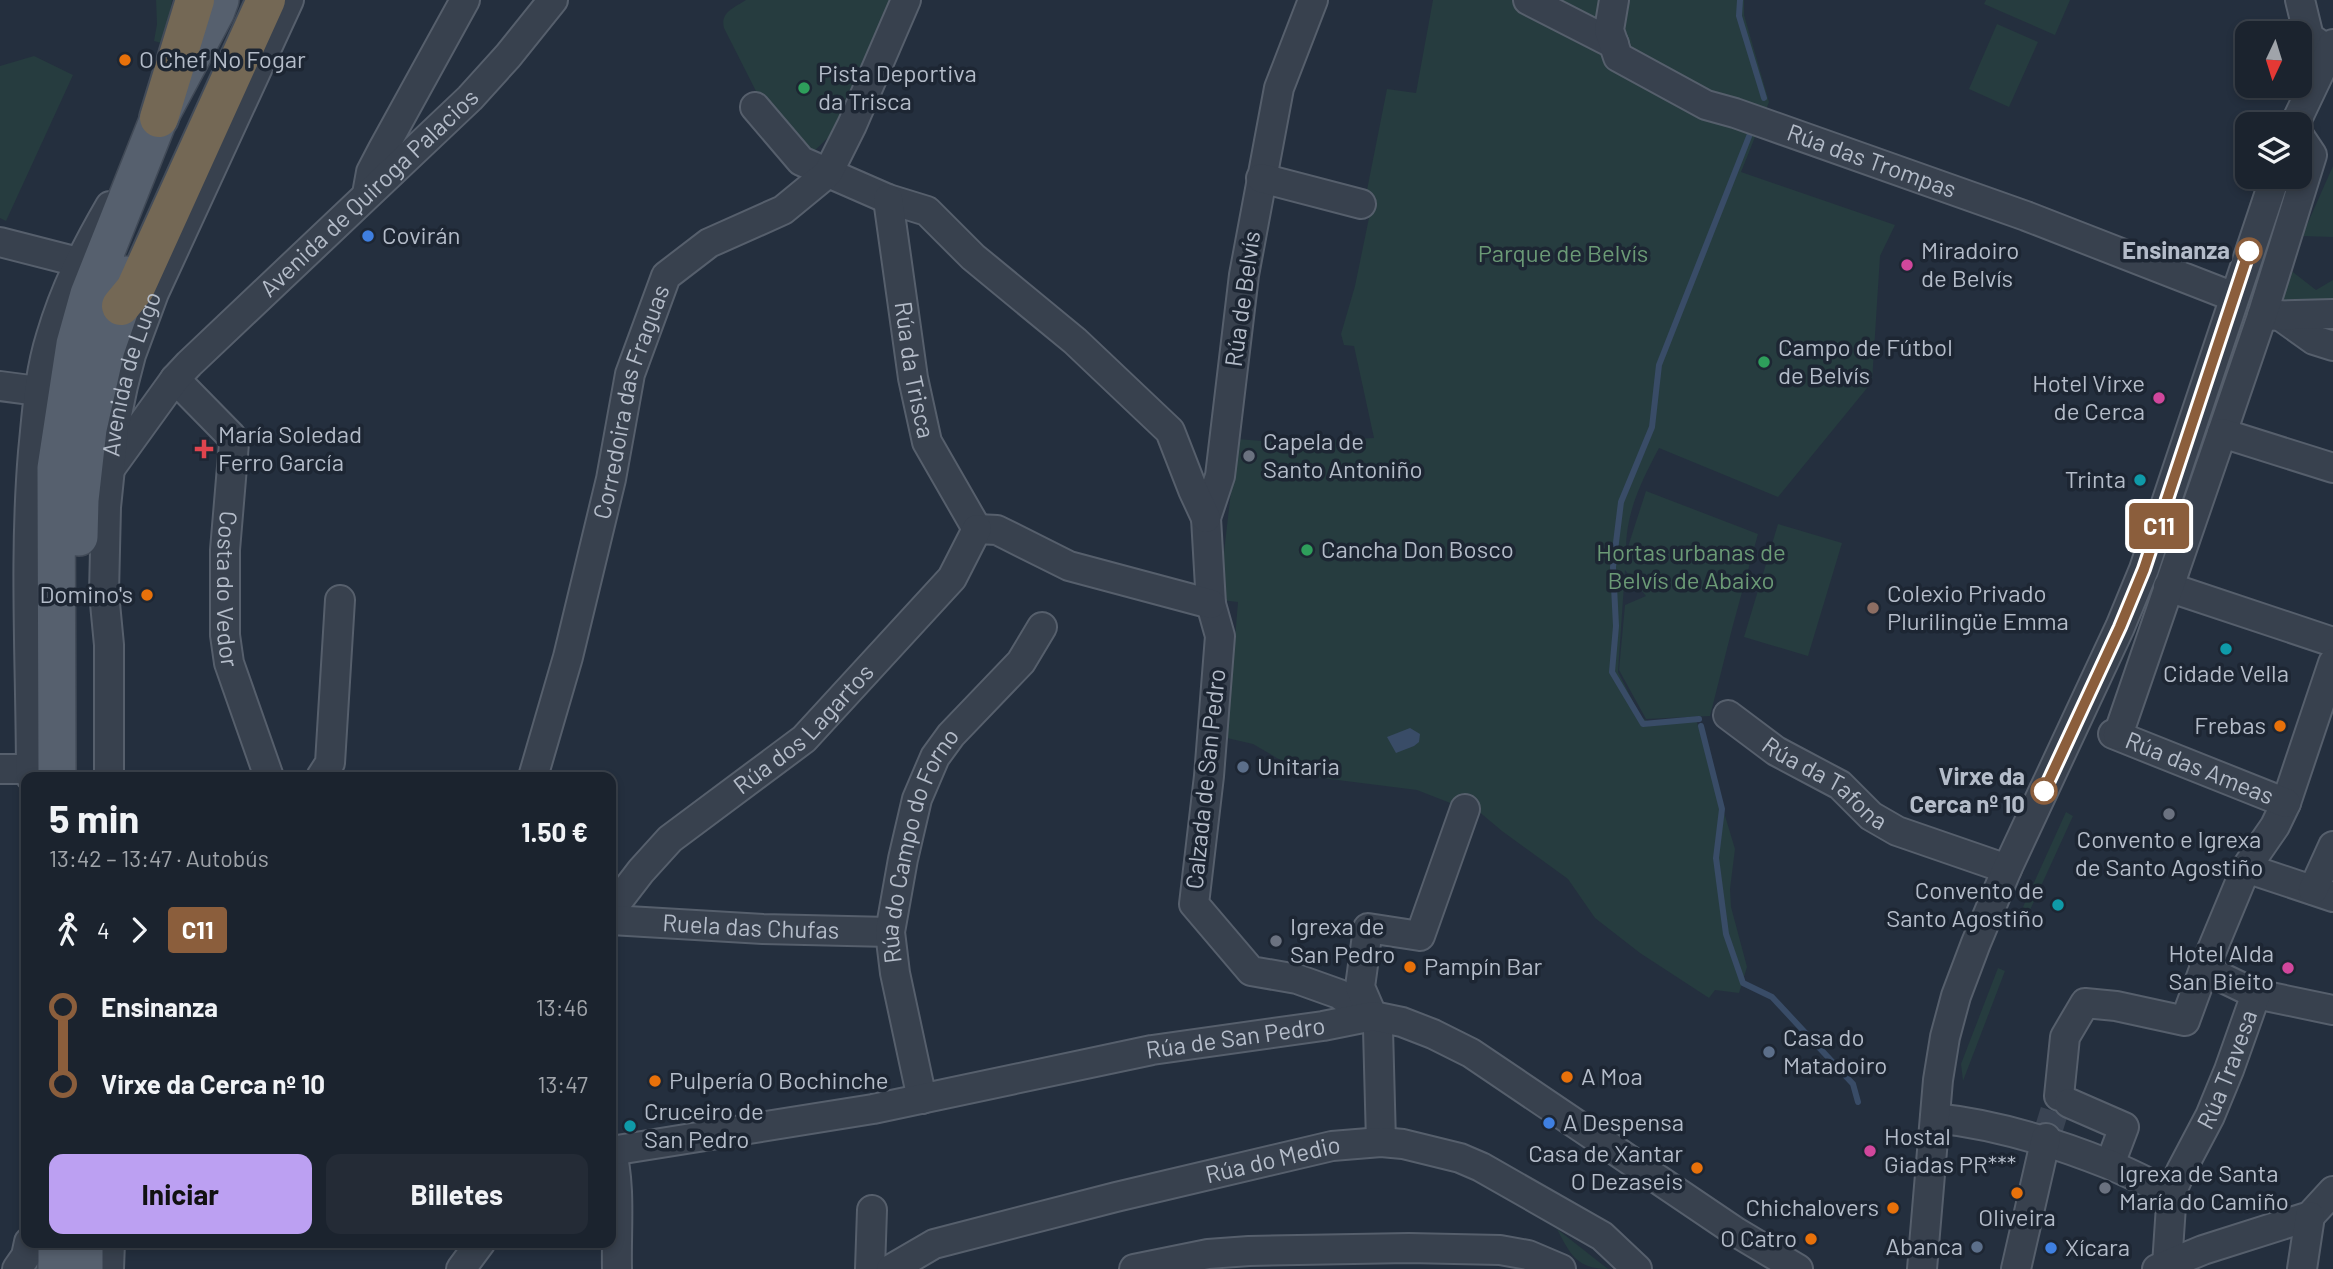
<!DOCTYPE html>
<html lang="es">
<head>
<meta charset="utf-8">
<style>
  body { margin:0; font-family:Barlow,sans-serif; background:#242b36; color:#f1f3f6; height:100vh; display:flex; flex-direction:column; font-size:26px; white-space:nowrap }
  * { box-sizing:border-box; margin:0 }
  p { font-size:23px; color:#a0a4aa }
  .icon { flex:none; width:38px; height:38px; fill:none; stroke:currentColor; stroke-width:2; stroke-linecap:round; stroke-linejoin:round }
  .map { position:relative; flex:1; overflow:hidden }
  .panel { position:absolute; left:21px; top:772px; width:595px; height:476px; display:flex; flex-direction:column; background:#1b232e; border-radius:14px; box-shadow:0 4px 10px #0003,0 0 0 2px #39404a }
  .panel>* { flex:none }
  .badge { padding:0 14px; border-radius:5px; font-size:24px; line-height:46px }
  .needle { width:46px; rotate:184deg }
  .controls { position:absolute; left:2235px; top:21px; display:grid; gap:14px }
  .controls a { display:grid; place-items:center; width:77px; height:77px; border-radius:14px; background:#1b232e; box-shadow:0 4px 10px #0003,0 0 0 2px #39404a; font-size:35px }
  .map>.badge { position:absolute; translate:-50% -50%; box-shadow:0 0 0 4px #fff }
  .legs { display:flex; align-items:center; gap:10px; height:77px; padding:0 28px; font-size:23px }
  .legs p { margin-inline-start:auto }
  .summary { display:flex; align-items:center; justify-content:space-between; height:119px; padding:0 28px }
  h1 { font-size:38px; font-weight:700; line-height:52px }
  .action { display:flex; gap:14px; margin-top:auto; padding:14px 28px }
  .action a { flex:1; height:80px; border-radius:14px; background:#bca0f2; color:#111; font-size:28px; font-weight:700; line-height:80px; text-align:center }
  .action a+a { background:#242b36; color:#f1f3f6 }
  ul { padding:0 28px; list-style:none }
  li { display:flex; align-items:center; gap:24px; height:77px; font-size:26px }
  li i { display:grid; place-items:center; width:10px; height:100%; margin:0 9px; background:currentColor }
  li i::after { content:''; width:18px; height:18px; margin:-9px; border:5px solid; border-radius:50%; background:#1b232e }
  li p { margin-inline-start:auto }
  li:first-child i { background:linear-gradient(#0000 50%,currentColor 0) }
  li:last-child i { background:linear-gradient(currentColor 50%,#0000 0) }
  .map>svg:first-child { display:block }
  .green { fill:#263c3f }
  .water { fill:#394c67 }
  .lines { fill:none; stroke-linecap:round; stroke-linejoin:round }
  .stream { stroke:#394c67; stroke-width:6 }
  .minor-tunnel { stroke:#3a4453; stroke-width:28; stroke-dasharray:28 14; stroke-linecap:butt }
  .minor-casing { stroke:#565f6c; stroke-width:32 }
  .major-casing { stroke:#414a57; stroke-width:40 }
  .highway-casing { stroke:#434c59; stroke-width:42 }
  .minor { stroke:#38414e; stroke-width:28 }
  .major { stroke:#56606e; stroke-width:37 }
  .highway { stroke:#746855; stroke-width:38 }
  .line-1-casing { stroke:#fff; stroke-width:16 }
  .line-1 { stroke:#8b5e3c; stroke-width:10 }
  .food-dot { fill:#e8710a; stroke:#1d2633; stroke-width:2.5 }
  .leisure-dot { fill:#2e9e5b; stroke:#1d2633; stroke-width:2.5 }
  .shop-dot { fill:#3f7fe0; stroke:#1d2633; stroke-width:2.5 }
  .stop-1-dot { fill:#fff; stroke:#8b5e3c; stroke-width:3.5 }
  .hotel-dot { fill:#d1479c; stroke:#1d2633; stroke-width:2.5 }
  .health-dot { fill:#e0444e; stroke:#1d2633; stroke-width:2.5 }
  .worship-dot { fill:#6b7280; stroke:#1d2633; stroke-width:2.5 }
  .culture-dot { fill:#0f9aa8; stroke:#1d2633; stroke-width:2.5 }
  .education-dot { fill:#8d6e63; stroke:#1d2633; stroke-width:2.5 }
  .service-dot { fill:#5c6f8a; stroke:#1d2633; stroke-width:2.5 }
  .labels { text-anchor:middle; stroke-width:7; stroke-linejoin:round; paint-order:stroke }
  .poi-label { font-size:24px; fill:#b4bcc9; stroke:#1d2633; text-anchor:start }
  .street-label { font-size:24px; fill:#b4bcc9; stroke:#1d2633 }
  .stop-label { font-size:24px; font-weight:bold; fill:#b4bcc9; stroke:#1d2633; text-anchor:end }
  .park-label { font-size:24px; fill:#6b9a76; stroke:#1d2633 }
</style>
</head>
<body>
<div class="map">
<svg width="2333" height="1269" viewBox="0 0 2333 1269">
  <rect width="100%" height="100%" fill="#242f3e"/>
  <path class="green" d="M156,0H172L167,30L161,43L154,41L157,24Z
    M746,0H893L839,127L809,156L763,105L724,28C720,12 734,8 746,0Z
    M1433,0H1744V15L1769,102L1741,172L1895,225L1880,256L1872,382L1778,497L1659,448C1641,482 1625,514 1626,553L1646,491L1758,534L1733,625L1710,716L1646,719L1619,670L1625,605L1646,596L1625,570L1618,672L1641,717L1649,722L1696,719L1735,849L1730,889L1731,907L1747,967L1739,993L1715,990L1709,998L1640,953L1595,918L1568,879L1502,831L1471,805L1458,806L1417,790L1314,777L1289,765L1253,744L1227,738L1238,602L1221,600L1220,587L1237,439L1286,443L1374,438L1354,346L1344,345L1341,334L1355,286L1370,213L1366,195L1387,89L1416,93Z
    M1986,0H2070L2055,35L1984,4Z
    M1997,24L2038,42L2009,107L1969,89Z
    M34,56L73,75L6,221L0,218V66Z
    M2333,166V237L2302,236Z
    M2289,269L2316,290L2333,280V300L2277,302Z
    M1778,524L1842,543L1808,656L1744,637Z
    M2066,812L2073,816L2025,921L2018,918Z
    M1998,968L2005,971L1963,1081L1961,1064Z
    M1557,1229L1608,1269C1577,1269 1570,1254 1557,1229Z"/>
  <path class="water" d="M1410,728L1420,734L1419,742L1414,746L1396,753L1387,737Z"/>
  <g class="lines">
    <path class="stream" d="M1740,0L1739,16L1764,98
      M1699,719L1643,724L1612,672L1616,626L1613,567L1621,502L1652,427L1659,365L1750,134
      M1701,726L1722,809L1716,858L1726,934L1743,983L1772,997L1853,1084L1858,1102"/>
    <path class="minor-tunnel" d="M2046,1138L2059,1096"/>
    <g class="minor-casing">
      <g id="minor">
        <path d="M1313,0L1279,88L1244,275L1220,476L1206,518L1211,604L1220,636L1209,776L1194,904L1251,971L1297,979L1339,994L1359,1009L1373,1016"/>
        <path d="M1528,0L1614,44"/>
        <path id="s1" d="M1614,0L1609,30L1618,57L1706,105L1735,113L2026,216L2234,297"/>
        <path d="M2300,0L2309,37L2329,51"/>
        <path d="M755,107L801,161L888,199L927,211L973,257L1075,341L1170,431L1193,490L1206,518"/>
        <path d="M2295,124L2333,44"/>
        <path d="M1261,178L1361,204"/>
        <path d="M367,194L371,172L383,149L465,0"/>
        <path id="s2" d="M888,199L913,378L927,442L977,529"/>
        <path d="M0,242L78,262"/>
        <path d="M2279,315L2314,340L2333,346"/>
        <path d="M2262,316L2333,314"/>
        <path id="s3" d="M175,379L231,436L234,443L225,550V635L229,663L269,777"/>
        <path d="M0,386L38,391"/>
        <path d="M2222,433L2262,316L2312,155L2300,137"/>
        <path id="s4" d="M110,469L175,379L189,364L470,98L508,56L553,0"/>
        <path d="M977,529L997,530L1069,566L1211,604"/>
        <path d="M2168,587L2333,642"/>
        <path d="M2333,663L2286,803L2275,826L2246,868L2333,897"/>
        <path id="s5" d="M1728,715L1776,751L1840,785L1871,816L1897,831L2007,869"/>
        <path id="s6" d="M2113,734L2286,803"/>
        <path d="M2118,735L2222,433L2333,468"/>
        <path d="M0,769H31"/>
        <path d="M31,777C31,669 24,560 33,452C37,413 39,374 51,336C65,289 85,249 110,206"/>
        <path id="s7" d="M109,777V645L104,593L106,507L114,429L123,386L131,355L154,293L289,0"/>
        <path d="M321,777L330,763L340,600"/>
        <path id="s8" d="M533,777L568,657L611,479L630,374L666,276L709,243L783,210L828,173L852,125L906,0"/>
        <path d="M2313,890L2333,846"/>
        <path id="s9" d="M611,910L641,871L670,839L804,739L952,578L977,529"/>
        <path id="s10" d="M611,920L763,929L890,932"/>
        <path d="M2204,969L2256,994L2333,1010"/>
        <path d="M2059,1096L2065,1037L2085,1003L2116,1006L2185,1021L2204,969L2246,868"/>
        <path id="s11" d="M922,1099L895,973L890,932L903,859L917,799L935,757L951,735L1021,662L1042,627"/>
        <path d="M2069,1103L2124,1127L2110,1164"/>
        <path d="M1935,1118C1994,1124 2053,1142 2108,1164C2130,1173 2151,1184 2172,1194"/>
        <path d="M1381,1142L1378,1029L1360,987L1368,928L1420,936L1465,809"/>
        <path d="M611,1148C621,1186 616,1230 617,1269"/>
        <path id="s12" d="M611,1151L873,1109L1152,1050L1323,1026L1373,1016L1402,1022L1433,1034L1471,1053L1736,1232L1798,1269"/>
        <path id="s13" d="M2167,1265L2172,1191L2181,1171L2210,1116L2229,1070L2256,994"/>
        <path d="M17,1269L26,1256L29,1242"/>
        <path d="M109,1269L110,1242"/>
        <path d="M461,1269L481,1242"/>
        <path d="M870,1269L872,1210"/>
        <path id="s14" d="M891,1269L934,1244L1116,1197L1332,1146L1381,1142L1403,1144L1460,1158L1481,1167L1602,1236L1637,1269"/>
        <path d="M1134,1269L1208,1254L1249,1251L1409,1248L1500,1250L1528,1255L1561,1269"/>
        <path d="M1922,1269L1938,1080L1945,1037L1956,996L1976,943L2007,869L2120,627L2144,569L2275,177"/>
        <path d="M2016,1269L2046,1138"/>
        <path d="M2157,1269L2203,1250L2310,1216L2333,1191"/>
        <path d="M2302,1269L2310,1216"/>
      </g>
    </g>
    <g class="major-casing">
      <path id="major" d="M79,537L80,500L88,429L106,349L121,306L126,275
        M57,777L56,468L75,344L89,294L159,118L216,11L220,0
        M84,1242V1269
        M57,1269V1242"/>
    </g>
    <g class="highway-casing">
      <path id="highway" d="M159,118L195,0
        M121,306L135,289L266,0"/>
    </g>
    <use href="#minor" class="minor"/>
    <use href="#major" class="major"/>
    <use href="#highway" class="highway"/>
  </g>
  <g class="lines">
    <g class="line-1-casing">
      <path id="line-1" d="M2044,791L2120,627L2144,569L2249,251"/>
    </g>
    <use href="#line-1" class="line-1"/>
  </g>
  <g class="food-dot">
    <circle cx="125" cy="60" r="7"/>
    <circle cx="147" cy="595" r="7"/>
    <circle cx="2280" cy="726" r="7"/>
    <circle cx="1410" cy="967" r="7"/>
    <circle cx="1567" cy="1077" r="7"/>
    <circle cx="655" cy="1081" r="7"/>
    <circle cx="1697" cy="1168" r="7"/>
    <circle cx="2017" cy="1193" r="7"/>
    <circle cx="1893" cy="1208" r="7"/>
    <circle cx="1811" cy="1239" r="7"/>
  </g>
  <g class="leisure-dot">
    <circle cx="804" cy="88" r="7"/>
    <circle cx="1764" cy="362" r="7"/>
    <circle cx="1307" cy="550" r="7"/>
  </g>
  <g class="shop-dot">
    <circle cx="368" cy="236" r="7"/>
    <circle cx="1549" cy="1123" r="7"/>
    <circle cx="2051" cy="1248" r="7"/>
  </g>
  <g class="stop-1-dot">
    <circle cx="2249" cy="251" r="12"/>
    <circle cx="2044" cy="791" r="12"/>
  </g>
  <g class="hotel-dot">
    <circle cx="1907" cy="265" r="7"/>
    <circle cx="2159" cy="398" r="7"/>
    <circle cx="2288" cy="968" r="7"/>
    <circle cx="1870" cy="1151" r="7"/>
  </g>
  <path class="health-dot" d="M200.5 438.5h7v7h7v7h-7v7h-7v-7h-7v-7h7z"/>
  <g class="worship-dot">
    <circle cx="1249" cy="456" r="7"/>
    <circle cx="2169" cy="814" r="7"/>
    <circle cx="1276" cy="941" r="7"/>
    <circle cx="2105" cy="1188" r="7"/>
  </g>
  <g class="culture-dot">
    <circle cx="2140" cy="480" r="7"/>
    <circle cx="2226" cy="649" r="7"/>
    <circle cx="2058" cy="905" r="7"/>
    <circle cx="630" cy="1126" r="7"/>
  </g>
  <circle class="education-dot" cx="1873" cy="608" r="7"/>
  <g class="service-dot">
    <circle cx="1243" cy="767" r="7"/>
    <circle cx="1769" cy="1052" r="7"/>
    <circle cx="1977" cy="1247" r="7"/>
  </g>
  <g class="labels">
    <g class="poi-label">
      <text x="139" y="68">O Chef No Fogar</text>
      <text x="818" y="82">Pista Deportiva<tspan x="818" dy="28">da Trisca</tspan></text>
      <text x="382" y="244">Covirán</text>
      <text x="1921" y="259">Miradoiro<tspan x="1921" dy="28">de Belvís</tspan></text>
      <text x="1778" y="356">Campo de Fútbol<tspan x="1778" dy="28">de Belvís</tspan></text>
      <text x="2145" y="392" text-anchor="end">Hotel Virxe<tspan x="2145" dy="28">de Cerca</tspan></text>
      <text x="218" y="443">María Soledad<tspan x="218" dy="28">Ferro García</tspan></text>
      <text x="1263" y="450">Capela de<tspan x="1263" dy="28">Santo Antoniño</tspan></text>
      <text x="2126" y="488" text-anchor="end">Trinta</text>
      <text x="1321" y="558">Cancha Don Bosco</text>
      <text x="1887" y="602">Colexio Privado<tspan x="1887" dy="28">Plurilingüe Emma</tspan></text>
      <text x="133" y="603" text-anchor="end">Domino's</text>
      <text x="2226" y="682" text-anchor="middle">Cidade Vella</text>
      <text x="2266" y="734" text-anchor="end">Frebas</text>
      <text x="1257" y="775">Unitaria</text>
      <text x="2169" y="848" text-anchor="middle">Convento e Igrexa<tspan x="2169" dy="28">de Santo Agostiño</tspan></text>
      <text x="2044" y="899" text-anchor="end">Convento de<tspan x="2044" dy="28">Santo Agostiño</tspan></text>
      <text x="1290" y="935">Igrexa de<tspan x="1290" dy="28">San Pedro</tspan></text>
      <text x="2274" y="962" text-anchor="end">Hotel Alda<tspan x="2274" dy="28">San Bieito</tspan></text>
      <text x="1424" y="975">Pampín Bar</text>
      <text x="1783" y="1046">Casa do<tspan x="1783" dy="28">Matadoiro</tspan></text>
      <text x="1581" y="1085">A Moa</text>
      <text x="669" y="1089">Pulpería O Bochinche</text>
      <text x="644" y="1120">Cruceiro de<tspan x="644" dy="28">San Pedro</tspan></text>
      <text x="1563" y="1131">A Despensa</text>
      <text x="1884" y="1145">Hostal<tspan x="1884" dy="28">Giadas PR***</tspan></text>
      <text x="1683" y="1162" text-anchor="end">Casa de Xantar<tspan x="1683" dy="28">O Dezaseis</tspan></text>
      <text x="2119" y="1182">Igrexa de Santa<tspan x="2119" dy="28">María do Camiño</tspan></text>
      <text x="1879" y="1216" text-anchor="end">Chichalovers</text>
      <text x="2017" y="1226" text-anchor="middle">Oliveira</text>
      <text x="1797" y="1247" text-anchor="end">O Catro</text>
      <text x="1963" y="1255" text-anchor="end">Abanca</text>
      <text x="2065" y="1256">Xícara</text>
    </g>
    <g class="street-label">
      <text dy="8" stroke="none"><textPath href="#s1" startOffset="334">Rúa das Trompas</textPath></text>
      <text dy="8" stroke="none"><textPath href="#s4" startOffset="380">Avenida de Quiroga Palacios</textPath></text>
      <text transform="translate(1243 299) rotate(-82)" y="8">Rúa de Belvís</text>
      <text dy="8" stroke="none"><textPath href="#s2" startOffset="173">Rúa da Trisca</textPath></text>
      <text dy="8" stroke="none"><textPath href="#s7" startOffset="406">Avenida de Lugo</textPath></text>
      <text dy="8" stroke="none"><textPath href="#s8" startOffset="388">Corredoira das Fraguas</textPath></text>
      <text dy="8" stroke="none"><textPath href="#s3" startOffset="234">Costa do Vedor</textPath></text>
      <text dy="8" stroke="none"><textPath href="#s9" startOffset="266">Rúa dos Lagartos</textPath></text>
      <text dy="8" stroke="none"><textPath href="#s6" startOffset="93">Rúa das Ameas</textPath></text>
      <text transform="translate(1206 779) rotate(-84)" y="8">Calzada de San Pedro</text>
      <text dy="8" stroke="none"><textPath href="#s5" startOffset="119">Rúa da Tafona</textPath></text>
      <text dy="8" stroke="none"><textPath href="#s11" startOffset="261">Rúa do Campo do Forno</textPath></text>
      <text dy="8" stroke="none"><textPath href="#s10" startOffset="140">Ruela das Chufas</textPath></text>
      <text dy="8" stroke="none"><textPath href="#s12" startOffset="635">Rúa de San Pedro</textPath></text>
      <text dy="8" stroke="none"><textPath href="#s13" startOffset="208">Rúa Travesa</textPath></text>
      <text dy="8" stroke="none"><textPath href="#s14" startOffset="399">Rúa do Medio</textPath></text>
    </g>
    <g class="stop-label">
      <text x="2230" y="259">Ensinanza</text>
      <text x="2025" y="785">Virxe da<tspan x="2025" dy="28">Cerca nº 10</tspan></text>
    </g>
    <g class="park-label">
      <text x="1563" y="262">Parque de Belvís</text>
      <text x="1691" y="561">Hortas urbanas de<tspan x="1691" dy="28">Belvís de Abaixo</tspan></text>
    </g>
  </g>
</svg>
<div class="controls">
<a><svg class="needle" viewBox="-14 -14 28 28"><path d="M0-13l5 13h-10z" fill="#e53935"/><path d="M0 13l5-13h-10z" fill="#a0a4aa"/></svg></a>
<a><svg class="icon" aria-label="layers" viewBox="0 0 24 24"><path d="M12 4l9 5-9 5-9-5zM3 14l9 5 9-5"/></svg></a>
</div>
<b class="badge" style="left:2159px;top:526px;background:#8b5e3c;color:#fff">C11</b>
<section class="panel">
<div class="summary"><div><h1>5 min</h1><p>13:42 – 13:47 · Autobús</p></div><b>1.50 €</b></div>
<div class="legs"><svg class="icon" aria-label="walk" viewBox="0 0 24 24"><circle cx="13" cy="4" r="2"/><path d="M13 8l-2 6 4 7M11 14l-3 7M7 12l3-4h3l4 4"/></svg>4<svg class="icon" aria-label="forward" viewBox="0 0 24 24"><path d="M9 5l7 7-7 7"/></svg><b class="badge" style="background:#8b5e3c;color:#fff">C11</b></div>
<ul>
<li><i style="color:#8b5e3c"></i><b>Ensinanza</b><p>13:46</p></li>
<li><i style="color:#8b5e3c"></i><b>Virxe da Cerca nº 10</b><p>13:47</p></li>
</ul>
<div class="action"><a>Iniciar</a><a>Billetes</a></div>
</section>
</div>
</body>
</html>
